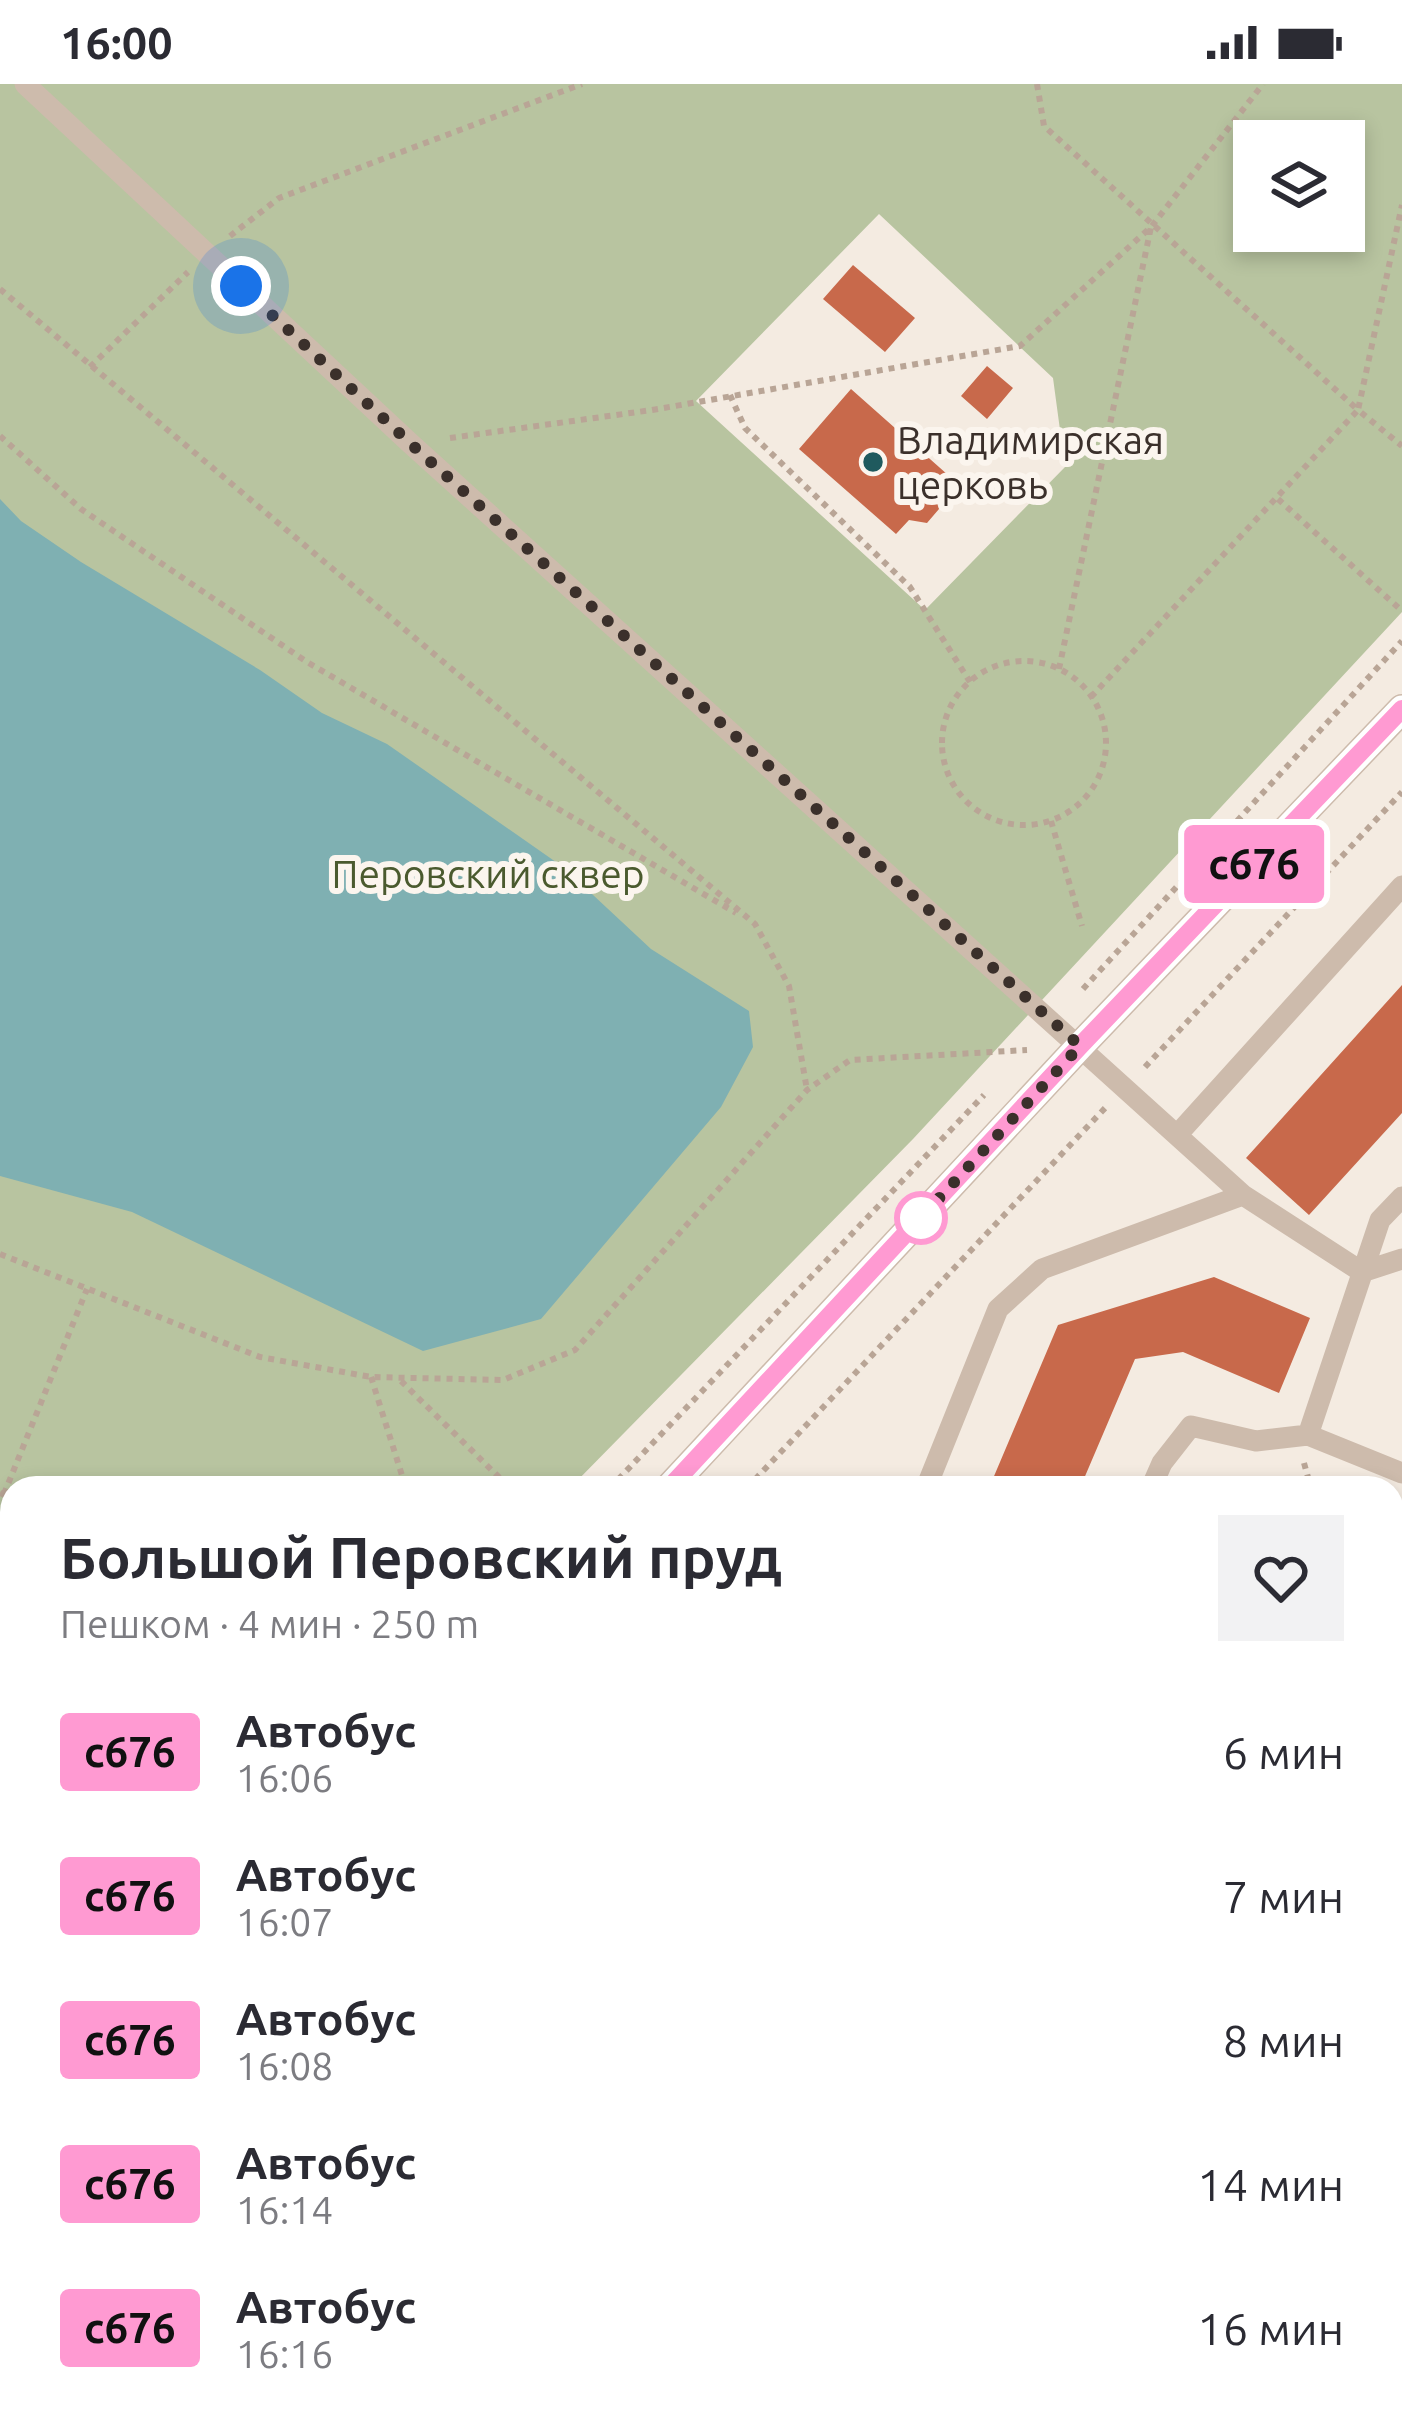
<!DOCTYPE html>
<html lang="ru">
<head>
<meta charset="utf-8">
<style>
  body { margin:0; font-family:Ubuntu,sans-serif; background:#f2f2f3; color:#2b2b33; height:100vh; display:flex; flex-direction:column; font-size:45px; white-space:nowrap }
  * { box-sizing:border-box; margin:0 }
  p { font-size:39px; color:#7c7c81 }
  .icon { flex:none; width:66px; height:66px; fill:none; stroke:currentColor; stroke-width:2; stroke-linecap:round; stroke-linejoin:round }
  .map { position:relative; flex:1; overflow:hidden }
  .drawer { position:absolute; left:0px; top:1392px; width:1404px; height:951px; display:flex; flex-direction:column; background:#fff; border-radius:36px 36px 0 0; box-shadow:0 6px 18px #0003 }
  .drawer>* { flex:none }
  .badge { padding:0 24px; border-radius:9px; font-size:42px; line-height:78px }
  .tools { position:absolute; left:1233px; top:36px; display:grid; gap:24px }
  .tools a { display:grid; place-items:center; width:132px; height:132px; border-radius:0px; background:#fff; box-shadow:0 6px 18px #0003; font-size:60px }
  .you { position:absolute; width:60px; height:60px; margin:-30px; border:9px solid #fff; border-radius:50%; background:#1a73e8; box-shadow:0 0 0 18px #1a73e833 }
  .map>.badge { position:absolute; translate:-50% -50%; box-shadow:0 0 0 6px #fff }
  .round { display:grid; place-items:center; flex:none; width:126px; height:126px; border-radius:0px; background:#f2f2f3 }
  .headline { display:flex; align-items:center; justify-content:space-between; height:204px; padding:0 60px }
  h1 { font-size:57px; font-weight:600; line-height:90px }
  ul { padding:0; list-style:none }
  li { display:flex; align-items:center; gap:36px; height:144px; padding:0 60px }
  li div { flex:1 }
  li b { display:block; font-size:45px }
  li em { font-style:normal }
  li .badge { min-width:132px; font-weight:700; text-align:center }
  .status { display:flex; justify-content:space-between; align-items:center; height:84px; padding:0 60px; background:#fff; direction:ltr }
  .status svg { height:33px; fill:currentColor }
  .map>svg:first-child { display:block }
  .green { fill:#b8c4a0; fill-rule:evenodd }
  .water { fill:#7fb0b2 }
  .building { fill:#c8694b }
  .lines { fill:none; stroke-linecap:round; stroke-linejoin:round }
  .path { stroke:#b9a596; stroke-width:6; stroke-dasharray:6 6; stroke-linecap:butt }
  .service { stroke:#cdbbac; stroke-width:21 }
  .minor { stroke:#cdbbac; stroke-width:30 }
  .rail-casing { stroke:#3b302b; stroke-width:14 }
  .rail { stroke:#fbf5ee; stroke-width:9; stroke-dasharray:27; stroke-linecap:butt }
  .line-casing { stroke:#fff; stroke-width:27 }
  .line { stroke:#ff9ad2; stroke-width:18 }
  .walk { stroke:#3b302b; stroke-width:12; stroke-dasharray:0 21.6 }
  .poi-dot { fill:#1f5a5e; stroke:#fbf5ee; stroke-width:4.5 }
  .stop-dot { fill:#fff; stroke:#ff9ad2; stroke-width:6 }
  .labels { text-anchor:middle; stroke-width:12; stroke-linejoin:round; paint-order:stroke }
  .poi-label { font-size:39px; fill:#3b302b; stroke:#fbf5ee; text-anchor:start }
  .park-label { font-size:39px; fill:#4a5a2e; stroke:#fbf5ee }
</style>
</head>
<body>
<div class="status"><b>16:00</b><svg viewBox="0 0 49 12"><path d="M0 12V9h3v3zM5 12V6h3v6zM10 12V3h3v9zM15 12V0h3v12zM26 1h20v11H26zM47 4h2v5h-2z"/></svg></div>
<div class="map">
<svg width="1402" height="2342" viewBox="0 0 1402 2342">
  <rect width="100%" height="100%" fill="#f4ebe1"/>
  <path class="green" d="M0,0H1402V528L913,1055L570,1404H12V1688L0,1683ZM1254,57H1344V147H1254ZM879,130L1053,294L1065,383L925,526L696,317Z
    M1392,1861L1402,1865V2012L1392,2008Z"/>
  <path class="water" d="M0,415L21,437L81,478L260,586L322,629L387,660L563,783L651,865L749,927L753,963L721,1023L541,1235L423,1267L132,1128L0,1092Z"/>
  <path class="building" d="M853,181L915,234L885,268L823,215Z
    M987,282L1013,304L987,335L961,312Z
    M851,305L948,391L933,407L939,425L927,439L909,436L896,450L799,365Z
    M1402,901V1029L1309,1131L1246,1074Z
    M1214,1193L1310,1234L1279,1309L1183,1268L1135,1275L1080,1404H989L1058,1241Z
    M1392,2057L1402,2061V2218L1396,2232L1392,2231Z"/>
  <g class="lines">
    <path class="path" d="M1037,0L1044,42L1358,326L1402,121
      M230,152L279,114L582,0
      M0,205L755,840L789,902L807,1006
      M90,283L188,188
      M730,311L745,344L910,503L970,598
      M0,352L81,425L307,578L736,829
      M450,354L652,326L1020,262L1151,143L1263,0
      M1278,415L1402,527
      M942 659a82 82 0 1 1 164 0a82 82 0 1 1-164 0Z
      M1059,585L1151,143
      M1091,613L1358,326L1402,362
      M1051,737L1082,842
      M1083,905L1402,557
      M1145,983L1402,708
      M0,1170L260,1273L371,1293L503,1296L575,1266L807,1006L850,976L1027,966
      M371,1293L406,1404
      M401,1297L510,1404
      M1304,1379L1311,1404
      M610,1404L984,1011
      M747,1404L1106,1023
      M0,1409L12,1414
      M4,1410L87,1205
      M1392,1442L1402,1452
      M0,1566L12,1571
      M1392,1618L1402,1610
      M1392,1936L1402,1908
      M1392,1961L1400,1969"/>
    <path class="service" d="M25,0L411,360L1243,1111
      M1178,1050L1402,802
      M1308,1351L1380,1136L1402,1113
      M926,1404L998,1225L1042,1185L1243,1111L1362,1188L1402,1175
      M1151,1404L1162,1379L1191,1342L1256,1357L1308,1351L1402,1389
      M1392,1847L1402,1852
      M1392,2033L1402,2037
      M1392,2258L1402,2262
      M1348,2331L1375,2342"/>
    <path class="minor" d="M669,1404L1080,962L1402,625
      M0,1749L12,1754"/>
    <g class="rail-casing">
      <path id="rail" d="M0,2196L12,2201
        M0,2219L12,2224
        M0,2275L12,2279
        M0,2314L12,2319
        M47,2331L78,2342
        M157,2331L188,2342
        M285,2331L313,2342
        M342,2331L368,2342"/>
    </g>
    <use href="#rail" class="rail"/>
  </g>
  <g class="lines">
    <g class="line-casing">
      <path id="line" d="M669,1404L1080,962L1402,625"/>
    </g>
    <use href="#line" class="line"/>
    <path class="walk" d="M241,202L411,360L1080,962L921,1134"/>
  </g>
  <circle class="poi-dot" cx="873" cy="378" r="12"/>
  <circle class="stop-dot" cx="921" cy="1134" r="24"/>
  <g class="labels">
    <g class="poi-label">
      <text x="897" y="370">Владимирская<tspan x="897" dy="45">церковь</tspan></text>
    </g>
    <g class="park-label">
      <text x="488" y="804">Перовский сквер</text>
    </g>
  </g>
</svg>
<div class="tools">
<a><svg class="icon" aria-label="layers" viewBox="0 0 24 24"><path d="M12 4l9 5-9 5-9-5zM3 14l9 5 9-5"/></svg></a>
</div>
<div class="you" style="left:241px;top:202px"></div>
<b class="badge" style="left:1254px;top:780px;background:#ff9ad2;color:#111">с676</b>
<section class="drawer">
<div class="headline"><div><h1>Большой Перовский пруд</h1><p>Пешком · 4 мин · 250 m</p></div><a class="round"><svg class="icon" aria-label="heart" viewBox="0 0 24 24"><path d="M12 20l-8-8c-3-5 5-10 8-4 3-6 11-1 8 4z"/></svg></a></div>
<ul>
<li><span class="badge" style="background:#ff9ad2;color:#111">с676</span><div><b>Автобус</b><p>16:06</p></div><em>6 мин</em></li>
<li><span class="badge" style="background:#ff9ad2;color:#111">с676</span><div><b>Автобус</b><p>16:07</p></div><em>7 мин</em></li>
<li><span class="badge" style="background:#ff9ad2;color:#111">с676</span><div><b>Автобус</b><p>16:08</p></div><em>8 мин</em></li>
<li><span class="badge" style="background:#ff9ad2;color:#111">с676</span><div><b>Автобус</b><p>16:14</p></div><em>14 мин</em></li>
<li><span class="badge" style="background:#ff9ad2;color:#111">с676</span><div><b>Автобус</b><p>16:16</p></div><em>16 мин</em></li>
</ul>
</section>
</div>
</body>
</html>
